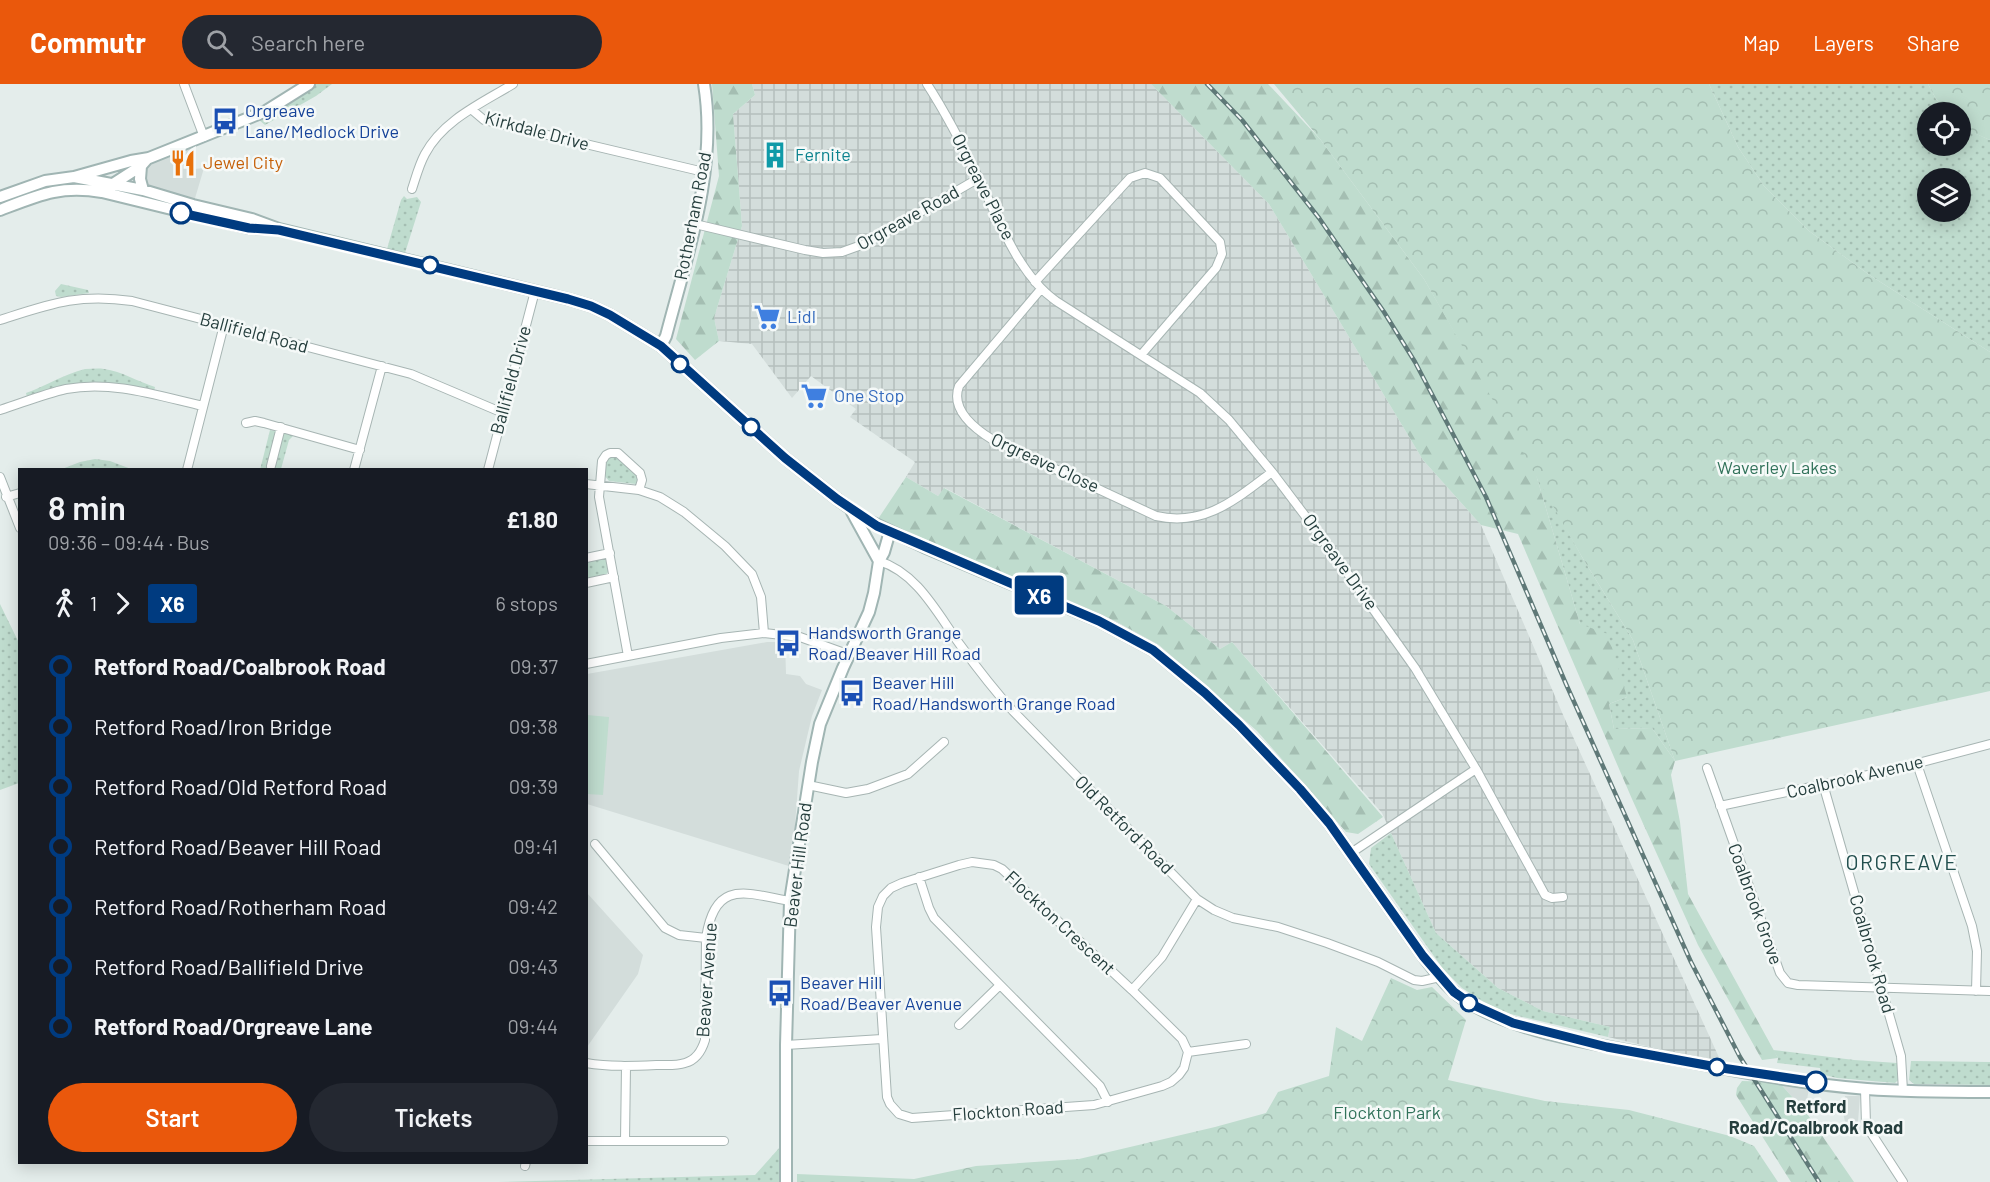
<!DOCTYPE html>
<html lang="en">
<head>
<meta charset="utf-8">
<style>
  body { margin:0; font-family:Barlow,sans-serif; background:#242831; color:#f1f3f6; height:100vh; display:flex; flex-direction:column; font-size:22px; white-space:nowrap }
  * { box-sizing:border-box; margin:0 }
  p { font-size:20px; color:#9ea1a6 }
  .icon { flex:none; width:33px; height:33px; fill:none; stroke:currentColor; stroke-width:2; stroke-linecap:round; stroke-linejoin:round }
  .map { position:relative; flex:1; overflow:hidden }
  .side { position:absolute; left:18px; top:384px; width:570px; height:696px; display:flex; flex-direction:column; background:#171b24; border-radius:0px; box-shadow:0 3px 15px #0003 }
  .side>* { flex:none }
  .badge { padding:0 12px; border-radius:4px; font-size:21px; line-height:39px }
  .fabs { position:absolute; left:1917px; top:18px; display:grid; gap:12px }
  .fabs a { display:grid; place-items:center; width:54px; height:54px; border-radius:50%; background:#171b24; box-shadow:0 3px 15px #0003; font-size:30px }
  .map>.badge { position:absolute; translate:-50% -50%; box-shadow:0 0 0 3px #fff }
  .legs { display:flex; align-items:center; gap:9px; height:66px; padding:0 30px; font-size:20px }
  .legs p { margin-inline-start:auto }
  .summary { display:flex; align-items:center; justify-content:space-between; height:102px; padding:0 30px }
  h1 { font-size:33px; font-weight:600; line-height:45px }
  .cta { display:flex; gap:12px; margin-top:auto; padding:12px 30px }
  .cta a { flex:1; height:69px; border-radius:36px; background:#ea580c; color:#fff; font-size:24px; font-weight:600; line-height:69px; text-align:center }
  .cta a+a { background:#242831; color:#f1f3f6 }
  ul { padding:0 30px; list-style:none }
  li { display:flex; align-items:center; gap:21px; height:60px; font-size:22px }
  li i { display:grid; place-items:center; width:9px; height:100%; margin:0 8px; background:currentColor }
  li i::after { content:''; width:15px; height:15px; margin:-8px; border:4px solid; border-radius:50%; background:#171b24 }
  li p { margin-inline-start:auto }
  li:first-child i { background:linear-gradient(#0000 50%,currentColor 0) }
  li:last-child i { background:linear-gradient(currentColor 50%,#0000 0) }
  header { display:flex; align-items:center; gap:36px; box-sizing:border-box; height:84px; padding:0 30px; background:#ea580c; color:#fff }
  header strong { font-size:28px }
  nav { display:flex; gap:33px; margin-inline-start:auto; font-size:21px }
  .search { width:420px; height:54px; background:#242831; display:flex; align-items:center; gap:15px; box-sizing:border-box; padding:0 21px; border-radius:33px; color:#9ea1a6; font-size:22px }
  .map>svg:first-child { display:block }
  .built { fill:#d3dddb }
  .industrial { fill:url(#industrial-grid) }
  .grass { fill:url(#grass-dots); fill-rule:evenodd }
  .forest { fill:url(#forest-firs) }
  .park { fill:url(#park-crowns) }
  .pitch { fill:#bfdcce }
  .lines { fill:none; stroke-linecap:round; stroke-linejoin:round }
  .minor-casing { stroke:#a7b5b3; stroke-width:10 }
  .secondary-casing { stroke:#a0b5b3; stroke-width:14 }
  .minor { stroke:#fff; stroke-width:8 }
  .secondary { stroke:#fff; stroke-width:10 }
  .rail-casing { stroke:#5f7978; stroke-width:4.5 }
  .rail { stroke:#f5f9f8; stroke-width:2; stroke-dasharray:7; stroke-linecap:butt }
  .line-1-casing { stroke:#fff; stroke-width:14 }
  .line-1 { stroke:#003b80; stroke-width:9 }
  .stop-1-dot { fill:#fff; stroke:#003b80; stroke-width:3 }
  .labels { text-anchor:middle; stroke-width:5; stroke-linejoin:round; paint-order:stroke }
  .transit-label { font-size:18px; fill:#164399; stroke:#f5f9f8; text-anchor:start }
  .street-label { font-size:18px; fill:#253e3d; stroke:#f5f9f8 }
  .culture-label { font-size:18px; fill:#0d838f; stroke:#f5f9f8; text-anchor:start }
  .food-label { font-size:18px; fill:#c56008; stroke:#f5f9f8; text-anchor:start }
  .shop-label { font-size:18px; fill:#366cbe; stroke:#f5f9f8; text-anchor:start }
  .park-label { font-size:18px; fill:#31725a; stroke:#f5f9f8 }
  .stop-label { font-size:18px; font-weight:bold; fill:#253e3d; stroke:#f5f9f8 }
  .quarter-label { font-size:21px; letter-spacing:1.5px; fill:#224f4e; stroke:#f5f9f8 }
</style>
</head>
<body>
<header>
<strong>Commutr</strong>
<div class="search"><svg class="icon" aria-label="search" viewBox="0 0 24 24"><circle cx="10" cy="10" r="6"/><path d="M15 15l6 6"/></svg>Search here</div>
<nav><a>Map</a><a>Layers</a><a>Share</a></nav>
</header>
<div class="map">
<svg width="1990" height="1098" viewBox="0 0 1990 1098">
  <defs>
    <pattern id="industrial-grid" width="8" height="8" patternUnits="userSpaceOnUse" patternTransform="scale(1.5)"><rect width="8" height="8" fill="#d3dddb"/><path d="M0 4h8M4 0v8" fill="none" stroke="#b5bfbd"/></pattern>
    <pattern id="grass-dots" width="8" height="8" patternUnits="userSpaceOnUse" patternTransform="scale(1.5)"><rect width="8" height="8" fill="#bfdcce"/><path d="M2 2h.1M6 6h.1" fill="none" stroke="#a4beb2" stroke-width="1.8" stroke-linecap="round"/></pattern>
    <pattern id="forest-firs" width="22" height="20" patternUnits="userSpaceOnUse" patternTransform="scale(1.5)"><rect width="22" height="20" fill="#bfdcce"/><path d="M5 1l3.5 6h-7zM16 11l3.5 6h-7z" fill="#a4beb2"/></pattern>
    <pattern id="park-crowns" width="20" height="18" patternUnits="userSpaceOnUse" patternTransform="scale(1.5)"><rect width="20" height="18" fill="#bfdcce"/><path d="M2 6a3 3 0 1 1 6 0M12 15a3 3 0 1 1 6 0" fill="none" stroke="#a4beb2"/></pattern>
  </defs>
  <rect width="100%" height="100%" fill="#e4edeb"/>
  <path class="built" d="M189,59L194,85L204,84L193,121L141,101L149,74Z
    M767,558H785L786,590L800,592L806,600L822,606L812,632L799,687L792,783L587,720V590Z
    M587,809L643,871L638,890L587,963Z
    M1781,1000L1809,1004L1805,1028Z
    M1845,1012H1860L1858,1038L1846,1043L1843,1028Z"/>
  <path class="industrial" d="M752,0H1151L1269,120L1423,376L1481,441L1564,633L1722,980L1608,953L1610,943L1543,927L1498,904L1436,849L1382,729L1232,558L1220,565L1166,522L945,404L938,412L906,393L915,378L850,333L856,325L811,292L792,314L752,260L719,257L714,234L742,142L733,30L755,11Z"/>
  <path class="grass" d="M316,0H332L316,12L265,41L259,36L286,21Z
    M1709,0H1928L1936,15L1947,28H1928V62H1960L1961,43L1990,56V268L1871,192L1809,147L1764,102L1738,63ZM1928,94H1960V128H1928Z
    M404,112L407,115L417,113L421,118L405,169L387,165L401,116Z
    M61,200L88,206L89,209L61,213L56,212L55,207Z
    M85,285C91,285 98,284 104,285C122,287 138,298 155,303L154,307C104,295 77,297 27,313L26,309C46,302 64,290 85,285Z
    M270,346L294,351L289,356L281,385L260,386Z
    M611,371L616,372L638,393V398L636,400L609,397L604,391L605,377Z
    M95,375L110,377L131,385H62L80,378Z
    M1535,387L1582,473L1633,556L1675,677L1652,644L1614,645L1609,620L1627,613L1580,540Z
    M602,474L607,477L609,486L606,491L587,495V477Z
    M0,520L19,559V699L0,706Z
    M1391,749L1436,849L1498,904L1543,927L1610,943L1608,953L1506,929L1484,918L1462,904L1443,885L1369,780L1371,764Z
    M1773,966L1854,976L1897,979L1898,996L1895,999L1837,994L1821,990L1820,984L1777,979L1778,974Z
    M1911,977L1990,978V1001L1914,1000L1909,996Z
    M780,1063V1098H498L755,1091Z"/>
  <path class="forest" d="M712,0H752L755,11L733,30L742,142L714,234L719,257L695,276L676,255L719,92Z
    M1151,0H1268L1320,55L1424,195L1535,387L1580,540L1608,550L1627,613L1609,620L1614,645L1652,644L1675,677L1671,691L1680,738L1688,810L1778,974L1762,976L1698,861L1632,715L1518,450L1481,441L1423,376L1269,120Z
    M906,393L938,412L944,404L1166,522L1220,565L1232,558L1383,733L1358,750L1346,748L1257,647L1159,561L1115,537L878,435Z
    M1742,997L1779,998L1808,1031L1854,1098H1791L1736,1011L1737,1004Z"/>
  <path class="park" d="M1274,0H1709L1738,63L1764,102L1809,147L1871,192L1990,268V607L1675,677L1633,556L1582,473L1424,195L1320,55Z
    M1928,0H1990V56L1962,44L1960,28H1948L1936,15Z
    M1391,894L1417,906L1432,903L1466,936L1448,996L1545,1017L1629,1026L1730,1052L1754,1062L1778,1098H797V1090L914,1095L976,1082L1079,1075L1215,1043L1266,1029L1278,1008L1329,992L1336,943L1362,957Z"/>
  <path class="pitch" d="M587,631L609,633L603,711L587,710Z"/>
  <g class="lines">
    <g class="minor-casing">
      <path id="minor" d="M184,0L204,53
        M927,0C947,31 964,64 980,97C999,137 1019,191 1056,217L1200,309L1229,336L1272,388L1331,466L1415,584L1476,685L1545,811L1552,814L1563,813
        M471,25L484,36L704,88
        M412,105C416,93 419,81 425,70C443,36 482,19 513,0
        M695,140L805,166L823,169L842,168L867,159L979,94
        M1035,198L1130,94L1145,89L1160,94L1220,158L1222,170L1216,184L1141,271
        M1041,205L959,302C950,326 975,345 993,356L1156,432C1205,443 1236,415 1272,388
        M0,236C50,220 78,209 132,217L411,290L503,329
        M0,326C22,319 44,310 66,305C112,296 159,312 203,322
        M246,339L255,337L264,339L360,366
        M271,382L281,343
        M187,386L224,241
        M354,386L382,282
        M488,386L535,207
        M0,393L20,444
        M586,400L639,406L660,413L684,428L725,462L752,490L761,513L764,549
        M6,413L20,409
        M586,474L610,469
        M879,477C918,489 938,531 961,562C977,584 994,606 1013,627L1197,815L1214,826L1233,834L1278,843L1327,859L1378,878L1414,896L1422,897L1440,893
        M586,499L614,493
        M628,572L599,413L602,377L606,371L610,369H618L640,389L642,396L639,406
        M586,580L721,554L764,549L800,553L850,571
        M1917,680L1972,842L1977,867L1976,907
        M1707,684L1780,889L1788,899L1798,901L1990,907
        M1823,700L1901,972L1903,1007
        M808,701L846,709L868,705L908,690L944,658
        M1720,722L1892,686L1990,660
        M595,760L665,844L679,851L706,854
        M1351,769L1476,685
        M972,778L994,781L1002,785L1132,906L1182,955L1188,968L1184,984L1179,991L1171,998L1162,1002L1094,1021L912,1034L899,1030L890,1020L887,1013L876,843L878,823L883,812L891,804L902,799L959,781Z
        M919,793L929,824L934,834L1100,1002L1108,1018
        M1132,906L1162,873L1197,815
        M959,941L1000,901
        M786,961L882,955
        M1188,968L1246,960
        M586,979C610,983 633,982 657,981C666,981 676,982 685,979C696,976 702,966 705,956L706,854C715,795 745,809 790,817
        M1865,1005L1866,1041L1903,1098
        M586,1057H724
        M625,1057L626,982
        M525,1082L526,1078"/>
    </g>
    <g class="secondary-casing">
      <path id="secondary" d="M141,82L140,95L143,106
        M74,93L143,106L193,121L252,135L279,145L568,215L591,222L610,231L661,262L785,374L837,415L865,435L924,463L1099,537L1153,566L1205,609L1239,641L1300,705L1329,739L1423,872C1437,890 1451,909 1471,920C1519,948 1588,959 1642,969C1716,983 1791,999 1867,1005C1908,1008 1949,1008 1990,1008
        M110,102L141,82L148,74
        M0,113L45,97L74,93L131,77L149,74L266,27L309,0
        M0,126C39,111 60,101 102,108L249,144L269,145
        M661,262L666,252C687,171 718,85 704,0
        M852,428L879,477
        M786,1098V961L790,817L812,678L820,640L843,584L869,528L874,509L879,477L884,468L890,447"/>
    </g>
    <use href="#minor" class="minor"/>
    <use href="#secondary" class="secondary"/>
    <g class="rail-casing">
      <path id="rail" d="M1207,0L1242,36L1319,134L1384,228L1415,278L1486,413L1566,600L1691,878L1740,973L1819,1098"/>
    </g>
    <use href="#rail" class="rail"/>
  </g>
  <g class="lines">
    <g class="line-1-casing">
      <path id="line-1" d="M181,129L249,144L279,146L568,215L591,222L610,231L661,262L785,374L837,415L877,442L1099,537L1153,566L1205,609L1239,641L1300,705L1329,739L1423,872L1454,908L1471,920L1513,939L1607,963L1722,984L1816,998"/>
    </g>
    <use href="#line-1" class="line-1"/>
  </g>
  <defs>
    <g id="bus-bare" transform="scale(2.07)"><path d="M-5-6H5V4H4V6H2V4H-2V6H-4V4H-5ZM-3.5-4V0h7V-4ZM-3.5 1.2v1.5H-2V1.2ZM2 1.2v1.5H3.5V1.2Z" fill="#1a4fb4" stroke="#f5f9f8" stroke-width="2.5" paint-order="stroke"/></g>
    <g id="building-bare" transform="scale(2.07)"><path d="M-4-6H4V6H1V3H-1V6H-4ZM-2.5-4.3h1.7v1.8h-1.7ZM.8-4.3h1.7v1.8H.8ZM-2.5-1h1.7V.8h-1.7ZM.8-1h1.7V.8H.8Z" fill="#0f9aa8" stroke="#f5f9f8" stroke-width="2.5" paint-order="stroke"/></g>
    <g id="restaurant-bare" transform="scale(2.07)"><path d="M-5-6h1v4h1v-4h1v4h1v-4h1v5L-1.5 .5V6h-2V.5L-5-1ZM5-6V6H3V1.5H1.5Q1.5-4 5-6Z" fill="#e8710a" stroke="#f5f9f8" stroke-width="2.5" paint-order="stroke"/></g>
    <g id="supermarket-bare" transform="scale(2.07)"><path d="M-6-5.5h2.5l.6 2H6L4.5 2H-2.5L-4.4-4H-6ZM-1.5 3.2a1.3 1.3 0 1 0 .1 0ZM3 3.2a1.3 1.3 0 1 0 .1 0Z" fill="#3f7fe0" stroke="#f5f9f8" stroke-width="2.5" paint-order="stroke"/></g>
  </defs>
  <g fill-rule="evenodd">
    <use href="#bus-bare" x="225" y="37"/>
    <use href="#building-bare" x="775" y="71"/>
    <use href="#restaurant-bare" x="183" y="79"/>
    <use href="#supermarket-bare" x="767" y="233"/>
    <use href="#supermarket-bare" x="814" y="312"/>
    <use href="#bus-bare" x="788" y="559"/>
    <use href="#bus-bare" x="852" y="609"/>
    <use href="#bus-bare" x="780" y="909"/>
  </g>
  <g class="stop-1-dot">
    <circle cx="181" cy="129" r="10"/>
    <circle cx="430" cy="181" r="8"/>
    <circle cx="680" cy="280" r="8"/>
    <circle cx="751" cy="343" r="8"/>
    <circle cx="1469" cy="919" r="8"/>
    <circle cx="1717" cy="983" r="8"/>
    <circle cx="1816" cy="998" r="10"/>
  </g>
  <g class="labels">
    <g class="transit-label">
      <text x="245" y="33">Orgreave<tspan x="245" dy="21">Lane/Medlock Drive</tspan></text>
      <text x="808" y="555">Handsworth Grange<tspan x="808" dy="21">Road/Beaver Hill Road</tspan></text>
      <text x="872" y="605">Beaver Hill<tspan x="872" dy="21">Road/Handsworth Grange Road</tspan></text>
      <text x="800" y="905">Beaver Hill<tspan x="800" dy="21">Road/Beaver Avenue</tspan></text>
    </g>
    <g class="street-label">
      <text transform="translate(537 47) rotate(15)" y="6">Kirkdale Drive</text>
      <text transform="translate(983 103) rotate(63)" y="6">Orgreave Place</text>
      <text transform="translate(693 132) rotate(-79)" y="6">Rotherham Road</text>
      <text transform="translate(908 134) rotate(-29)" y="6">Orgreave Road</text>
      <text transform="translate(254 249) rotate(15)" y="6">Ballifield Road</text>
      <text transform="translate(511 296) rotate(-75)" y="6">Ballifield Drive</text>
      <text transform="translate(1045 379) rotate(25)" y="6">Orgreave Close</text>
      <text transform="translate(1340 478) rotate(54)" y="6">Orgreave Drive</text>
      <text transform="translate(1855 693) rotate(-13)" y="6">Coalbrook Avenue</text>
      <text transform="translate(1124 741) rotate(45)" y="6">Old Retford Road</text>
      <text transform="translate(798 781) rotate(-83)" y="6">Beaver Hill Road</text>
      <text transform="translate(1755 820) rotate(70)" y="6">Coalbrook Grove</text>
      <text transform="translate(1060 839) rotate(43)" y="6">Flockton Crescent</text>
      <text transform="translate(1872 870) rotate(74)" y="6">Coalbrook Road</text>
      <text transform="translate(707 896) rotate(-86)" y="6">Beaver Avenue</text>
      <text transform="translate(1008 1027) rotate(-4)" y="6">Flockton Road</text>
    </g>
    <g class="culture-label">
      <text x="795" y="77">Fernite</text>
    </g>
    <g class="food-label">
      <text x="203" y="85">Jewel City</text>
    </g>
    <g class="shop-label">
      <text x="787" y="239">Lidl</text>
      <text x="834" y="318">One Stop</text>
    </g>
    <g class="park-label">
      <text x="1777" y="390">Waverley Lakes</text>
      <text x="1387" y="1035">Flockton Park</text>
    </g>
    <g class="stop-label">
      <text x="1816" y="1029">Retford<tspan x="1816" dy="21">Road/Coalbrook Road</tspan></text>
    </g>
    <g class="quarter-label">
      <text x="1902" y="786">ORGREAVE</text>
    </g>
  </g>
</svg>
<div class="fabs">
<a><svg class="icon" aria-label="locate" viewBox="0 0 24 24"><circle cx="12" cy="12" r="6"/><path d="M12 2v4M12 18v4M2 12h4M18 12h4"/></svg></a>
<a><svg class="icon" aria-label="layers" viewBox="0 0 24 24"><path d="M12 4l9 5-9 5-9-5zM3 14l9 5 9-5"/></svg></a>
</div>
<b class="badge" style="left:1039px;top:511px;background:#003b80;color:#fff">X6</b>
<section class="side">
<div class="summary"><div><h1>8 min</h1><p>09:36 – 09:44 · Bus</p></div><b>£1.80</b></div>
<div class="legs"><svg class="icon" aria-label="walk" viewBox="0 0 24 24"><circle cx="13" cy="4" r="2"/><path d="M13 8l-2 6 4 7M11 14l-3 7M7 12l3-4h3l4 4"/></svg>1<svg class="icon" aria-label="forward" viewBox="0 0 24 24"><path d="M9 5l7 7-7 7"/></svg><b class="badge" style="background:#003b80;color:#fff">X6</b><p>6 stops</p></div>
<ul>
<li><i style="color:#003b80"></i><b>Retford Road/Coalbrook Road</b><p>09:37</p></li>
<li><i style="color:#003b80"></i><span>Retford Road/Iron Bridge</span><p>09:38</p></li>
<li><i style="color:#003b80"></i><span>Retford Road/Old Retford Road</span><p>09:39</p></li>
<li><i style="color:#003b80"></i><span>Retford Road/Beaver Hill Road</span><p>09:41</p></li>
<li><i style="color:#003b80"></i><span>Retford Road/Rotherham Road</span><p>09:42</p></li>
<li><i style="color:#003b80"></i><span>Retford Road/Ballifield Drive</span><p>09:43</p></li>
<li><i style="color:#003b80"></i><b>Retford Road/Orgreave Lane</b><p>09:44</p></li>
</ul>
<div class="cta"><a>Start</a><a>Tickets</a></div>
</section>
</div>
</body>
</html>
